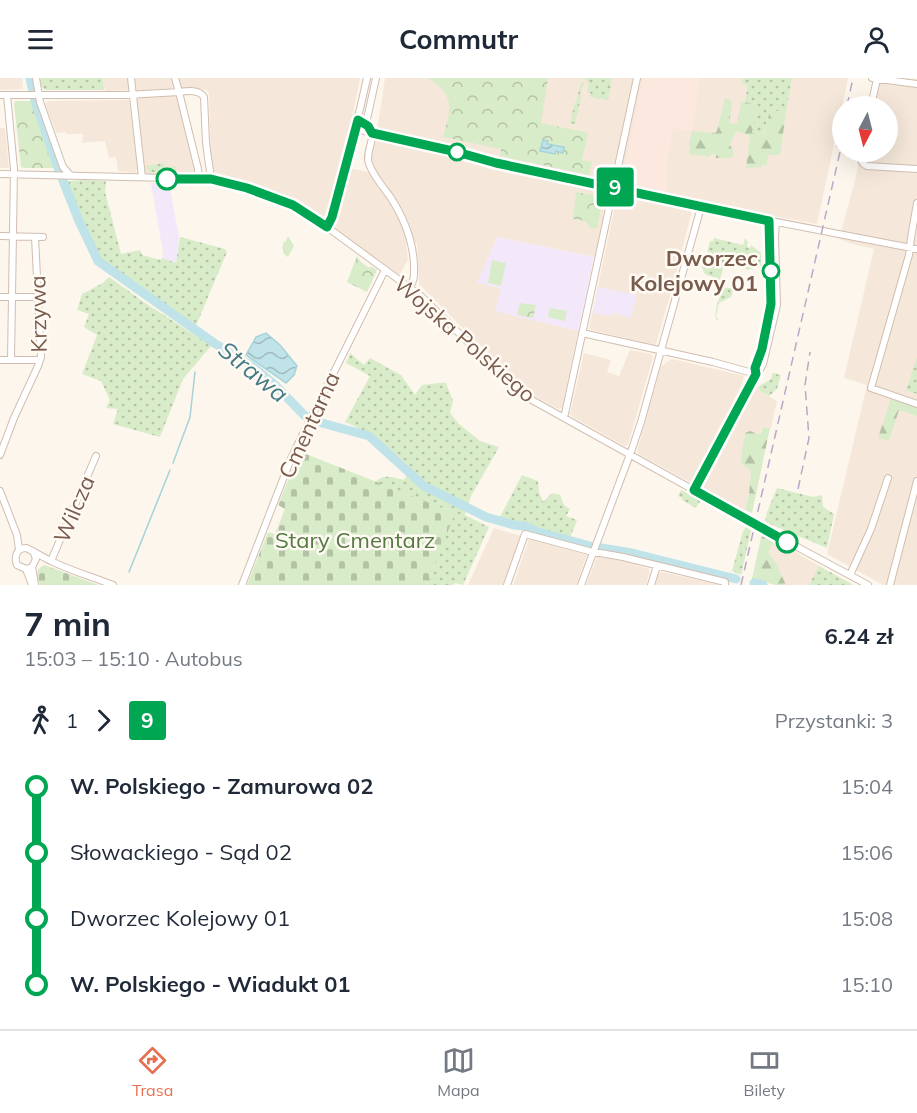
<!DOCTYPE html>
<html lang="pl">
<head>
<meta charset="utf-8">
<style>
  body { margin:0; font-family:Mulish,sans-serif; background:#f6f6f7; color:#1f2937; height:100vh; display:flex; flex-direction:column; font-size:22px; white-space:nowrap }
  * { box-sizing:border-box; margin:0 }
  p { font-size:20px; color:#747a83 }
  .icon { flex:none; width:33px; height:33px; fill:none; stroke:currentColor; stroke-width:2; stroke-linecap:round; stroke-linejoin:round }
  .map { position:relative; height:507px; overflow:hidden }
  .panel { display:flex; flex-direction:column; background:#fff; flex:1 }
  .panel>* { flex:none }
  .badge { padding:0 12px; border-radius:4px; font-size:21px; line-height:39px }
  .needle { width:39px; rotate:187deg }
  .controls { position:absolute; left:832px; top:18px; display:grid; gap:12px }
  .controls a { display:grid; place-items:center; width:66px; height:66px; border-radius:50%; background:#fff; box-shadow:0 6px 24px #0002; font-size:30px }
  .map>.badge { position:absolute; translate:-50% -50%; box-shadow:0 0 0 3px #fff }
  .legs { display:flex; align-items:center; gap:9px; height:66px; padding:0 24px; font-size:20px }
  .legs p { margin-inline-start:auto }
  .head { display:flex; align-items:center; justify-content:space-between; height:102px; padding:0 24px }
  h1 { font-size:33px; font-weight:700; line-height:45px }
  ul { padding:0 24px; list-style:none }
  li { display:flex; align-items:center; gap:21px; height:66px; font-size:22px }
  li i { display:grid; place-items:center; width:9px; height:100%; margin:0 8px; background:currentColor }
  li i::after { content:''; width:15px; height:15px; margin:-8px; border:4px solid; border-radius:50%; background:#fff }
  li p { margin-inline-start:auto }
  li:first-child i { background:linear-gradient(#0000 50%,currentColor 0) }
  li:last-child i { background:linear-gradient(currentColor 50%,#0000 0) }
  header { display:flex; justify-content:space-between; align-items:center; height:78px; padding:0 24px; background:#fff; font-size:27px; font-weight:700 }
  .tab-bar { display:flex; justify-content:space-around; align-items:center; height:84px; border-top:2px solid #e0e1e3; background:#fff; font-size:16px; color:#747a83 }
  .tab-bar a { display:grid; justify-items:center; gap:3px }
  .tab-bar .on { color:#e76f51 }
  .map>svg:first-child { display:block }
  .residential { fill:#f5e8da }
  .commercial { fill:#fde8e0 }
  .education { fill:#f3e8fa }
  .grass { fill:url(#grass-dots) }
  .forest { fill:url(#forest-firs) }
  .cemetery { fill:url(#cemetery-stones) }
  .park { fill:url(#park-crowns) }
  .pitch { fill:#d8ecc9 }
  .water { fill:url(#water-waves); stroke:#a5d3da; stroke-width:1.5 }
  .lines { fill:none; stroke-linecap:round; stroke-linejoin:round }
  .stream { stroke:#a5d3da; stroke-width:1.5 }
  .river { stroke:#bfe3e8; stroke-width:9 }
  .minor-casing { stroke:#d1beb0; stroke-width:8 }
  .minor { stroke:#fff; stroke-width:6 }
  .rail { stroke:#b9a8c9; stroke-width:1.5; stroke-dasharray:9 6; stroke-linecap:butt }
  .line-1-casing { stroke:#fff; stroke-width:14 }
  .line-1 { stroke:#00a651; stroke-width:9 }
  .stop-1-dot { fill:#fff; stroke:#00a651; stroke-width:3 }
  .labels { text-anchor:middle; stroke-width:5; stroke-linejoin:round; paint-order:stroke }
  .stop-label { font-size:22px; font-weight:bold; fill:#7a5c4d; stroke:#fffaf3; text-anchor:end }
  .street-label { font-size:22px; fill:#7a5c4d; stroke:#fffaf3 }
  .park-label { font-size:22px; fill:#537a41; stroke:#fffaf3 }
  .water-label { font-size:24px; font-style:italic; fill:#437c86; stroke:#fffaf3 }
</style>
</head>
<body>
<header><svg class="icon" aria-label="menu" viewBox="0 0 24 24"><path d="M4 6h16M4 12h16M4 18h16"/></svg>Commutr<svg class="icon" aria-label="person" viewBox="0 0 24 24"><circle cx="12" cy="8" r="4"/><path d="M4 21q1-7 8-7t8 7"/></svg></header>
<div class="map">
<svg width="917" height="507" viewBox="0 0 917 507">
  <defs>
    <pattern id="grass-dots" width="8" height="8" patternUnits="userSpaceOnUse" patternTransform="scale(1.5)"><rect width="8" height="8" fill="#d8ecc9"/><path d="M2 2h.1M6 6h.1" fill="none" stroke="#b4c2a5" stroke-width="1.8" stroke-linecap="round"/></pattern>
    <pattern id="forest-firs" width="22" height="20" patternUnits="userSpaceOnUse" patternTransform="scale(1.5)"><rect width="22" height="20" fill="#d8ecc9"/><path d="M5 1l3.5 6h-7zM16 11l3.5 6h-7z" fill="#b4c2a5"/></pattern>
    <pattern id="cemetery-stones" width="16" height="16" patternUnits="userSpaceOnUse" patternTransform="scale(1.5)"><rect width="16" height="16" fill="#d8ecc9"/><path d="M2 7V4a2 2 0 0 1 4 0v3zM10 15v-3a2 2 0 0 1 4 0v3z" fill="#b4c2a5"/></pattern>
    <pattern id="park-crowns" width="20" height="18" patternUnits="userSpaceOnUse" patternTransform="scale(1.5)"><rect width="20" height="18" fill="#d8ecc9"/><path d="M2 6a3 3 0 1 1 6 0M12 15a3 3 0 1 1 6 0" fill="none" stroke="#b4c2a5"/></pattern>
    <pattern id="water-waves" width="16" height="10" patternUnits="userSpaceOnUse" patternTransform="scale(1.5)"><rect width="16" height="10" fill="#bfe3e8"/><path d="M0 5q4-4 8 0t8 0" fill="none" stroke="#a0bbbe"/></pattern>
  </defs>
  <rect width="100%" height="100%" fill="#fdf6ec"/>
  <path class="residential" d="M0,0H22L23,11L0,12Z
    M103,0H129L131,12L105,13Z
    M134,0H173L176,10L138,14L135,13Z
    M177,0H360L345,79L329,141L323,142L302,129L280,119L215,99L211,92L209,15L207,12L181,10Z
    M385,0H847L848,1L817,146L762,136L611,104L595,179L497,159L478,205L501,210L496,233L578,253L562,330L558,331L525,313L419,206L417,165L406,164L408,182L400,196H398L333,149L349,90L368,94L376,60Z
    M873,0L917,1V507H883L827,476L867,307L844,300L874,171L853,166L839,161L857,95L860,74H888V28H868Z
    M176,16L178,17L196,91V98L147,96L144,93L135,19Z
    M129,22L137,90L136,95L118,93L116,79L109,80L105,63L82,65L83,56H66V54L56,55L45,26L48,23Z
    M0,50H5L9,90H0Z
    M619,117L692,132L675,200L656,266L655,267L591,252L589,250L617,118Z
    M630,272L651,276L653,279L628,367L625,368L571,338L570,336L584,275L611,282L607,294L619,298Z
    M672,281L744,298L741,309L692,404H690L638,376L637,373L661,288Z
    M759,308L760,313L777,323L771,350L763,349L761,354L757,356L745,355L744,359V368L741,385L751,392L749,416L745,432L739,431L701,410V409L754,311Z
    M494,450L521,458L503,507H468Z
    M770,459L819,488L809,507H776L760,503Z
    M529,461L587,477L576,507H513Z
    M598,477L621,481L624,483L649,491V496L646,507H586Z
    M661,494L723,507H655L659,495Z"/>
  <path class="commercial" d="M643,0H700L692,53L673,51L666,90L667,114L622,104Z"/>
  <path class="education" d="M151,105H169L179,159L176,185L162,180L163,175Z
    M497,159L594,179L578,253L495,233L501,210L477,205Z
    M598,209L637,217L631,240L613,235L609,238L593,235Z"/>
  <path class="grass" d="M39,0H103L104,12H45L41,8Z
    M584,0H612L608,22L590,19L591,15L587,14L589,5Z
    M743,0H792L786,34L770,32L763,57L752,55L757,27L745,24L748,7L742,6Z
    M583,4L584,7L582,9L580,17L581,19L575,46L570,45L575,24H576L581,5Z
    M164,85L165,90L176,88V95L149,94L147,93L146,88Z
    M84,102L106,103L105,114L121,176L140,172L142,177L161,182L162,180L176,185L180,159L225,171L227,174L195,250L148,218L104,186L82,146L66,106L69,103Z
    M714,160L743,167L745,160L748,164L747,169L750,170L751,167L761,175V188L747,192L743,187L725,183L720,202L705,196L701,188L705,183L710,163H713Z
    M109,199L151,229L161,235L211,268L183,301L160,359L113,346L118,331L106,330L110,322L101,303L82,296L97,257L84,249L89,236L77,232L82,216L103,205Z
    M725,210H731L733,214L731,219L719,225L716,238L718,242H716C714,234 719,217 725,210Z
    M350,275L364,287L370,280L401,297L415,317L422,307C431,307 438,304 446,305L453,323L450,335L459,346L480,363L499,369L471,418L465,437L489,449L463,507L455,505L453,507H427L454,435L376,404C383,395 395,400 404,402L411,390C390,371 371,355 345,344L370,298L346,285Z
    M917,279V316L906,312Z
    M772,295L781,297L777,311L769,318L760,313L759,308L771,301Z
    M522,397L538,403L539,414L543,424L552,415L560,417L564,427L570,431L566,438L577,442L570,460L500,439Z
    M777,410L813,419L822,417L823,429L834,436L827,470L765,444L767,434Z
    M681,412L701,423L700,425L698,426L696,430L682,422V420L678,418Z
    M747,448H750L751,453L741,497L732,493L743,453Z
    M819,488L852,506V507H809Z"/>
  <path class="forest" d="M725,20L729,21L732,25L729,45L737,46L741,23L757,27L752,55L764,57L770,32L786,34L780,77H768L767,87H763L762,89L746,90L750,59L748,57L736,53L730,67L734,75L732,80H716V76H711L710,79L690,76L689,66L692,53L715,55L717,53Z
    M891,320L917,328V338L899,332L889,363L878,360Z
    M763,349L770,350L752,435L745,432L749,416L751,393L741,385V382L745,355L750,353L757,356L761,355Z
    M762,455L774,463L768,475L776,485L786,507H776L752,501Z"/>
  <path class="cemetery" d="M301,374L455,435L427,507H247L268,454L275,456L285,431L278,427L299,375Z
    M45,487L47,488L98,507H40C37,499 34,491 45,487Z"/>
  <path class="park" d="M428,0H548L541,45L588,55L582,82L592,84L589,97L500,78L501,71L443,59C451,31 456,18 428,0Z
    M15,23H32L57,90H24L21,89L14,26Z
    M576,114L603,119L597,151L590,150L586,143L573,141Z
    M288,158L294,168L288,179C281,175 283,172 283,165L286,163Z
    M357,178L360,183L369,190L371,188L377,192L367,214L347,204Z
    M520,225L536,227L533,240L517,237Z"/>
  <path class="pitch" d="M492,182L506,185L501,208L488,205Z
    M550,230L567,233L565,243L548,239Z"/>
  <path class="water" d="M543,62L548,63L547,66L564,69L563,75L556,73L555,76L540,73Z
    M266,255L280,267L297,288L294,297L286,305L246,277L256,259Z"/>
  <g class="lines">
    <path class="stream" d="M173,385L190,339L195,294
      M129,494L170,392"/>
    <path class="river" d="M30,0L35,23L58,90L79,143L98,183L214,265L255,290L276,308L305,338L315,343L369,358L424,408L486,439L514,447L525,448L538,454L590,468
      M601,470L632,475L736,501
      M754,505L763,507"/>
    <g class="minor-casing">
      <path id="minor" d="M36,0L40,24L63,89L70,97
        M131,0L142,99
        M376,0L367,41C368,46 370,49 372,54C374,63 365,75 369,86C373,97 382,108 389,117C403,138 413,162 414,187C414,195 415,202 410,209
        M872,0L917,6
        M0,17H127L179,14L175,0
        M7,17L14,91L11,282
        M871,28L877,1
        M356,48L360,52L453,73L496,85L559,99L625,112L709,131L917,171
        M862,74C860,80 860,85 867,88L917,91
        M0,96L211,101L247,110L293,127L327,149L421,218L521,316L753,445
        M199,101L198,91L179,14C187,13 199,11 204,19L206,65L211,101
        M917,125L911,160L909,177L871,310L917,326
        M327,149L331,143L360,31L367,0
        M0,158L43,159
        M0,219H38
        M582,255L713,284L756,296
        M0,282H40
        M756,296L755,290L762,271L771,226L769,143
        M562,338L565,336L566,331L637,0
        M0,377L14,340L38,288L41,279L35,159
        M694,412L756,296L759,293L763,286L777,227L775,159L776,144
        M0,413L17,457L19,472
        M762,450L868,507
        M34,475L36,481L32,489L26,491L17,487C14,480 16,470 26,470C30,471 46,481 51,483C71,493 93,499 113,507
        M51,483L96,378
        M32,489L35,507
        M26,491L32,507
        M850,497L871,451L888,400
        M242,507L292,378L385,192
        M507,507L525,456L589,473L623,479L725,504V507
        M581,507L632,371L641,344L701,129
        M651,507L657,488
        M890,507L917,403"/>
    </g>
    <use href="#minor" class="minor"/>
    <path class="rail" d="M847,28L853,0
      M837,69L843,44
      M798,411L809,360L805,307L810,274
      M741,507L843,61"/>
  </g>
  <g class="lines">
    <g class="line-1-casing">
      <path id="line-1" d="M167,101H211L247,110L293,127L327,149L332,139L358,42L368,48L372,55L457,74L496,85L769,143L771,226L762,271L755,290L756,296L694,412L787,464"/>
    </g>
    <use href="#line-1" class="line-1"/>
  </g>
  <g class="stop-1-dot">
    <circle cx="457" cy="74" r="8"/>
    <circle cx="167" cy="101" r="10"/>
    <circle cx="771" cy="193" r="8"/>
    <circle cx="787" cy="464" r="10"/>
  </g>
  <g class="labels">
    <g class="stop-label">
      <text x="758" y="188">Dworzec<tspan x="758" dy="25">Kolejowy 01</tspan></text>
    </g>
    <g class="street-label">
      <text transform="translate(38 236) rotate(-91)" y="8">Krzywa</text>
      <text transform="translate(465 261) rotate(41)" y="8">Wojska Polskiego</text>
      <text transform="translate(309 347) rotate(-65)" y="8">Cmentarna</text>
      <text transform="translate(74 431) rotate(-67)" y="8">Wilcza</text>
    </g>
    <g class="park-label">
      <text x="355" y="470">Stary Cmentarz</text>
    </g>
    <g class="water-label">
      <text transform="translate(253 294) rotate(39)" y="8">Strawa</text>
    </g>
  </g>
</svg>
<div class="controls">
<a><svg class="needle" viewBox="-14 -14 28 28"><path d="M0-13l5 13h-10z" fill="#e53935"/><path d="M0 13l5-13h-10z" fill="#747a83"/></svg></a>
</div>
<b class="badge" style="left:615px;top:109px;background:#00a651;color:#fff">9</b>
</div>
<section class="panel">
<div class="head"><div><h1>7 min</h1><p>15:03 – 15:10 · Autobus</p></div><b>6.24 zł</b></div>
<div class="legs"><svg class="icon" aria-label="walk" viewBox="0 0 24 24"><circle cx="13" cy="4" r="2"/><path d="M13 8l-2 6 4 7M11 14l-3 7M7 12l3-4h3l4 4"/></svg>1<svg class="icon" aria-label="forward" viewBox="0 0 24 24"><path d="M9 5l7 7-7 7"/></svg><b class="badge" style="background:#00a651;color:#fff">9</b><p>Przystanki: 3</p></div>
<ul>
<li><i style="color:#00a651"></i><b>W. Polskiego - Zamurowa 02</b><p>15:04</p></li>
<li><i style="color:#00a651"></i><span>Słowackiego - Sąd 02</span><p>15:06</p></li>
<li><i style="color:#00a651"></i><span>Dworzec Kolejowy 01</span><p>15:08</p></li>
<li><i style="color:#00a651"></i><b>W. Polskiego - Wiadukt 01</b><p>15:10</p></li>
</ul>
</section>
<nav class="tab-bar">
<a class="on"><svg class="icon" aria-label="directions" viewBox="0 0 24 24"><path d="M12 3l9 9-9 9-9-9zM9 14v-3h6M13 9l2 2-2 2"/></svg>Trasa</a>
<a><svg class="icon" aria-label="map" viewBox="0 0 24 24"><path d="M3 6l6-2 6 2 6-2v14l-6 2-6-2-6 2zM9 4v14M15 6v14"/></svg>Mapa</a>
<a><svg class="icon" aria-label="tickets" viewBox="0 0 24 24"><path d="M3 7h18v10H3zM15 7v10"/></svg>Bilety</a>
</nav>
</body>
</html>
